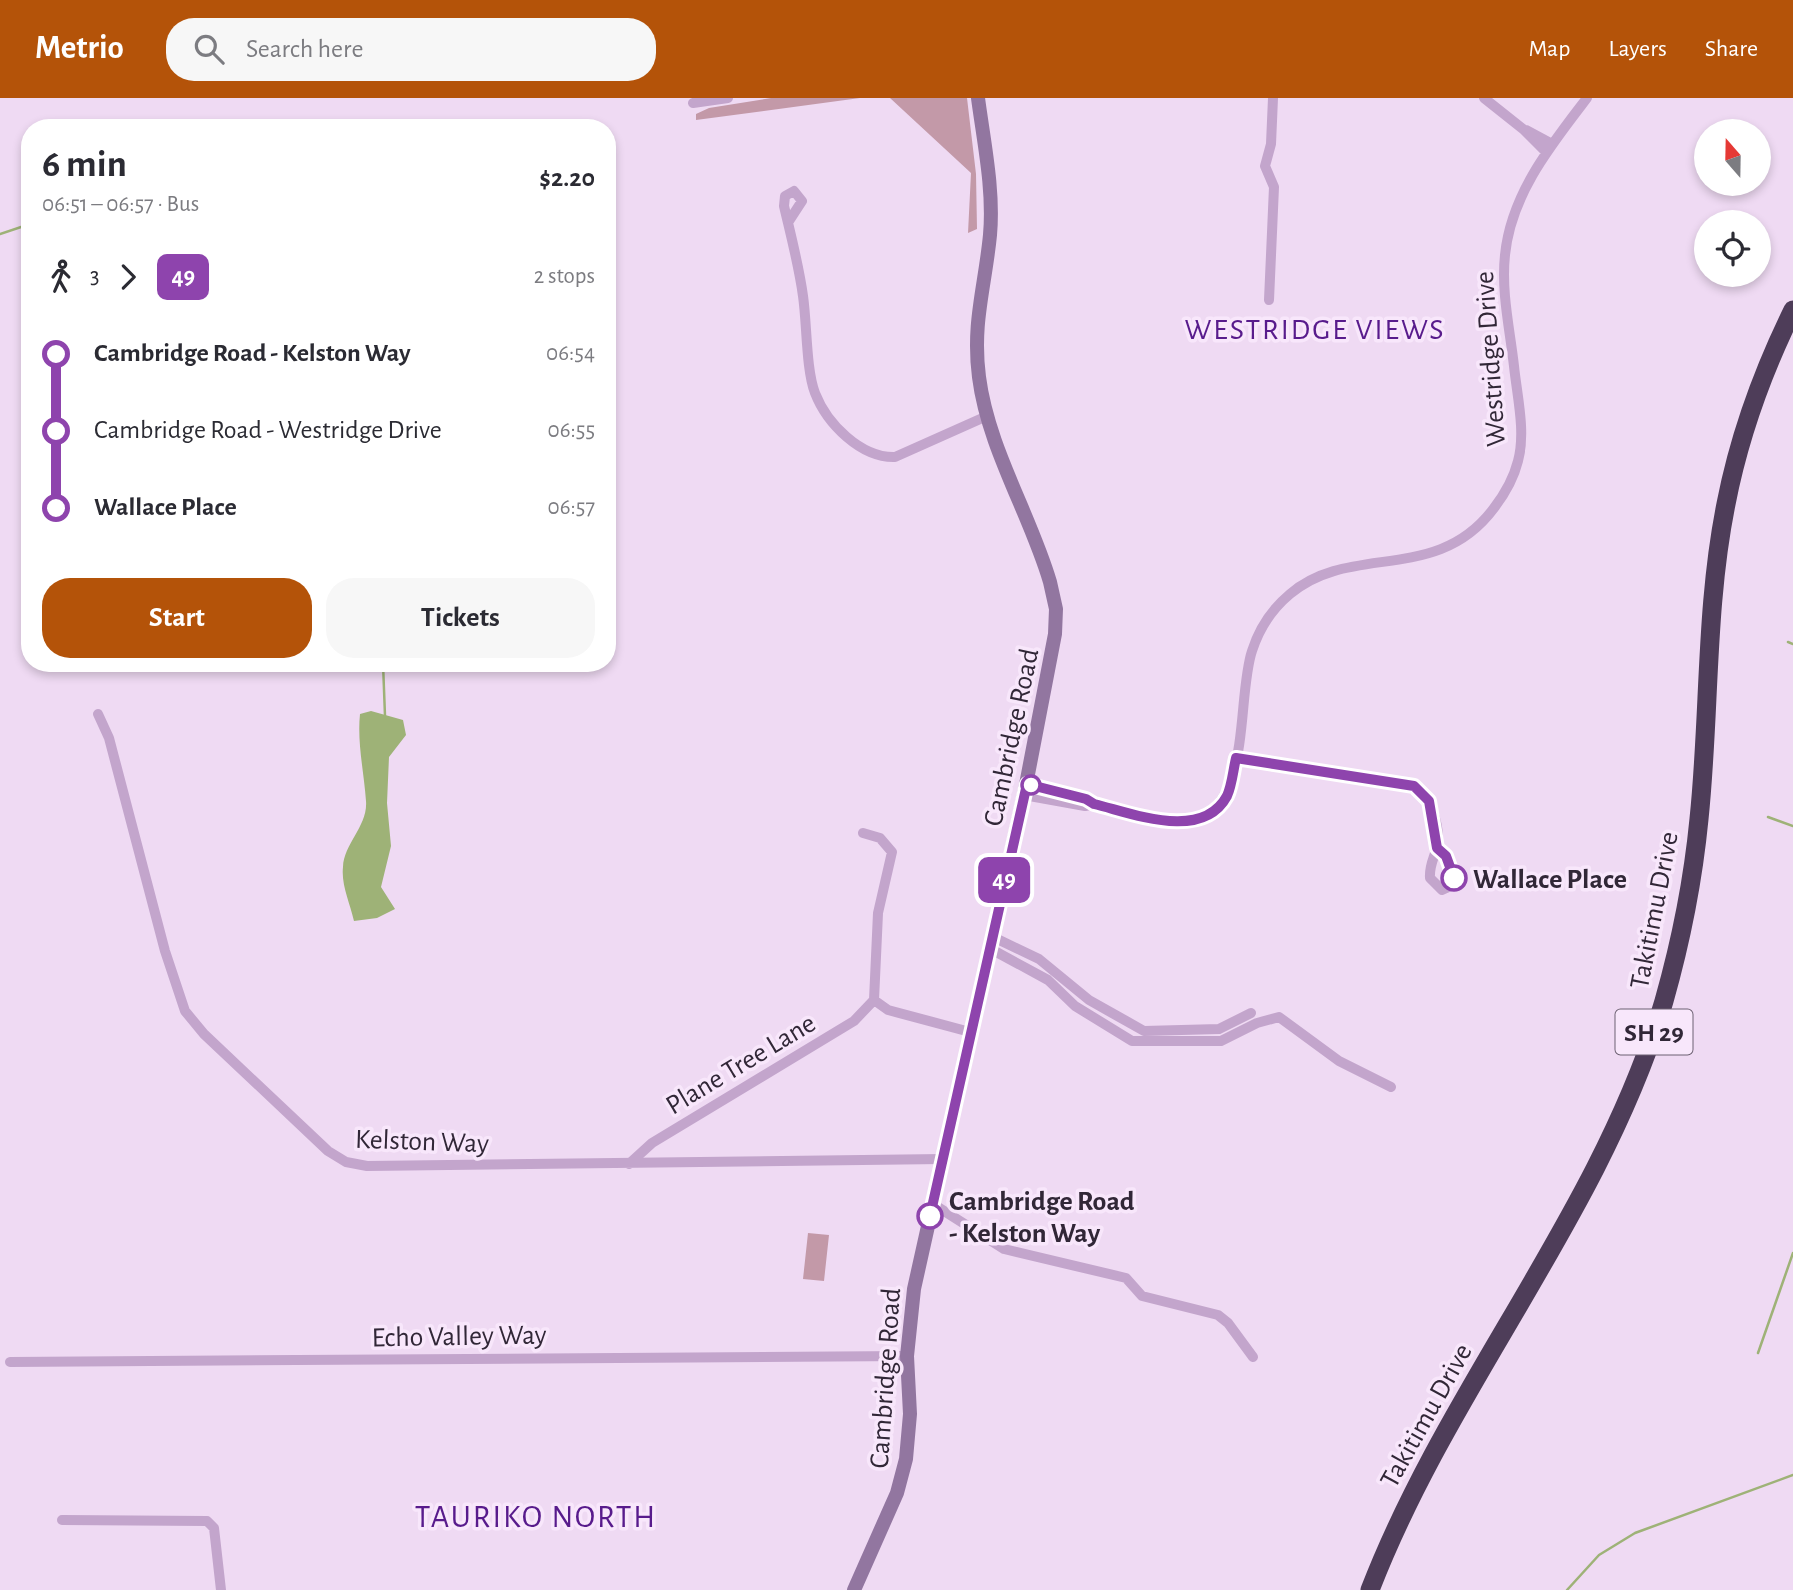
<!DOCTYPE html>
<html lang="en">
<head>
<meta charset="utf-8">
<style>
  body { margin:0; font-family:"Alegreya Sans",sans-serif; background:#f7f7f7; color:#2b2b33; height:100vh; display:flex; flex-direction:column; font-size:26px; white-space:nowrap }
  * { box-sizing:border-box; margin:0 }
  p { font-size:23px; color:#7c7c81 }
  .icon { flex:none; width:38px; height:38px; fill:none; stroke:currentColor; stroke-width:2; stroke-linecap:round; stroke-linejoin:round }
  .map { position:relative; flex:1; overflow:hidden }
  .drawer { position:absolute; left:21px; top:21px; width:595px; height:553px; display:flex; flex-direction:column; background:#fff; border-radius:28px; box-shadow:0 4px 10px #0003 }
  .drawer>* { flex:none }
  .badge { padding:0 14px; border-radius:10px; font-size:24px; line-height:46px }
  .needle { width:46px; rotate:340deg }
  .fabs { position:absolute; left:1694px; top:21px; display:grid; gap:14px }
  .fabs a { display:grid; place-items:center; width:77px; height:77px; border-radius:50%; background:#fff; box-shadow:0 4px 10px #0003; font-size:35px }
  .map>.badge { position:absolute; translate:-50% -50%; box-shadow:0 0 0 4px #fff }
  .legs { display:flex; align-items:center; gap:10px; height:77px; padding:0 21px; font-size:23px }
  .legs p { margin-inline-start:auto }
  .head { display:flex; align-items:center; justify-content:space-between; height:119px; padding:0 21px }
  h1 { font-size:38px; font-weight:700; line-height:52px }
  .primary-button { display:flex; gap:14px; margin-top:auto; padding:14px 21px }
  .primary-button a { flex:1; height:80px; border-radius:28px; background:#b45309; color:#fff; font-size:28px; font-weight:700; line-height:80px; text-align:center }
  .primary-button a+a { background:#f7f7f7; color:#2b2b33 }
  ul { padding:0 21px; list-style:none }
  li { display:flex; align-items:center; gap:24px; height:77px; font-size:26px }
  li i { display:grid; place-items:center; width:10px; height:100%; margin:0 9px; background:currentColor }
  li i::after { content:''; width:18px; height:18px; margin:-9px; border:5px solid; border-radius:50%; background:#fff }
  li p { margin-inline-start:auto }
  li:first-child i { background:linear-gradient(#0000 50%,currentColor 0) }
  li:last-child i { background:linear-gradient(currentColor 50%,#0000 0) }
  header { display:flex; align-items:center; gap:42px; box-sizing:border-box; height:98px; padding:0 35px; background:#b45309; color:#fff }
  header strong { font-size:33px }
  nav { display:flex; gap:38px; margin-inline-start:auto; font-size:24px }
  .search { width:490px; height:63px; background:#f7f7f7; display:flex; align-items:center; gap:18px; box-sizing:border-box; padding:0 24px; border-radius:28px; color:#7c7c81; font-size:26px }
  .map>svg:first-child { display:block }
  .green { fill:#c399a8 }
  .water { fill:#9eb277 }
  .lines { fill:none; stroke-linecap:round; stroke-linejoin:round }
  .stream { stroke:#9eb277; stroke-width:2.5 }
  .street { stroke:#c3a5cc; stroke-width:10 }
  .secondary { stroke:#9276a0; stroke-width:14 }
  .highway { stroke:#4e3d59; stroke-width:19 }
  .line-1-casing { stroke:#fff; stroke-width:16 }
  .line-1 { stroke:#8e44ad; stroke-width:10 }
  .stop-1-dot { fill:#fff; stroke:#8e44ad; stroke-width:3.5 }
  .labels { text-anchor:middle; stroke-width:7; stroke-linejoin:round; paint-order:stroke }
  .shield { fill:#f8e7fb; stroke:#6d6172; stroke-width:2 }
  .shield-label { font-size:26px; font-weight:bold; fill:#312737 }
  .street-label { font-size:28px; fill:#312737; stroke:#f8e7fb }
  .stop-label { font-size:28px; font-weight:bold; fill:#312737; stroke:#f8e7fb; text-anchor:start }
  .neighbourhood-label { font-size:30px; letter-spacing:2px; fill:#581b8c; stroke:#f8e7fb }
  .quarter-label { font-size:32px; letter-spacing:2px; fill:#581b8c; stroke:#f8e7fb }
</style>
</head>
<body>
<header>
<strong>Metrio</strong>
<div class="search"><svg class="icon" aria-label="search" viewBox="0 0 24 24"><circle cx="10" cy="10" r="6"/><path d="M15 15l6 6"/></svg>Search here</div>
<nav><a>Map</a><a>Layers</a><a>Share</a></nav>
</header>
<div class="map">
<svg width="1793" height="1492" viewBox="0 0 1793 1492">
  <rect width="100%" height="100%" fill="#efdaf3"/>
  <path class="green" d="M771,0H860L696,22V16L709,10Z
    M890,0H967L976,76L977,131L968,135L971,75Z
    M808,1135L829,1137L824,1183L803,1181Z"/>
  <path class="water" d="M371,613L403,622L406,637L389,659L387,705L391,748L381,789L395,811L377,820L354,823C350,805 341,787 343,769C344,745 368,728 366,703C364,674 357,645 360,616Z"/>
  <g class="lines">
    <path class="stream" d="M0,136L30,126
      M1788,544L1793,546
      M383,565L385,618
      M1768,719L1793,728
      M1758,1255L1793,1155
      M1567,1492L1599,1457L1635,1435L1793,1377"/>
    <path class="street" d="M1484,0L1523,31L1546,54
      M693,5L728,0
      M1526,32L1552,46
      M789,123L802,103L794,93L785,98L784,108C791,138 799,168 803,198C807,225 806,272 815,295C827,326 861,360 895,359L987,318
      M1269,202L1274,89L1265,68L1271,46L1273,0
      M98,616L109,640L165,853L185,913L204,936L328,1053L346,1064L367,1068L943,1061
      M1236,661L1414,688C1430,701 1441,726 1437,748C1435,759 1429,766 1430,780L1442,792L1451,788L1454,780L1446,758L1437,750
      M1027,686L1086,701L1094,706
      M1024,697L1085,708L1094,706C1122,712 1158,727 1187,723C1253,715 1236,600 1252,553C1259,531 1272,511 1290,496C1351,444 1437,487 1494,410C1504,397 1514,379 1518,363C1526,334 1517,298 1514,268C1510,232 1501,194 1505,157C1511,96 1551,47 1587,0
      M863,735L880,740L892,754L878,815L874,902L888,912L970,934
      M991,838L1039,861L1089,902L1144,933L1219,931L1251,915
      M989,850L1048,882L1075,908L1132,943H1221L1257,925L1279,919L1339,963L1391,989
      M629,1066L652,1045L854,923L874,902
      M933,1106L1004,1151L1126,1180L1142,1198L1218,1217L1228,1225L1253,1259
      M10,1264L907,1258
      M62,1422L207,1423L214,1430L221,1492"/>
    <path class="secondary" d="M854,1492L897,1395L906,1361L910,1316L907,1258L914,1191L1024,697L1055,536L1056,511L1050,484C1030,416 988,350 979,279C972,225 985,189 990,137C994,92 984,45 978,0"/>
    <path class="highway" d="M1370,1492C1449,1287 1601,1115 1664,903C1681,843 1693,783 1699,721C1710,616 1705,510 1726,406C1739,339 1763,273 1793,212"/>
  </g>
  <g class="lines">
    <g class="line-1-casing">
      <path id="line-1" d="M930,1118L1027,686L1086,701L1094,706C1132,715 1202,744 1227,698C1232,687 1233,673 1236,660L1414,688L1429,703L1437,750L1446,758L1454,780"/>
    </g>
    <use href="#line-1" class="line-1"/>
  </g>
  <g class="stop-1-dot">
    <circle cx="1031" cy="687" r="9"/>
    <circle cx="1454" cy="780" r="12"/>
    <circle cx="930" cy="1118" r="12"/>
  </g>
  <g class="labels">
    <rect class="shield" x="1615.5" y="911.5" width="77" height="45" rx="5"/>
    <g class="shield-label">
      <text x="1654" y="943">SH 29</text>
    </g>
    <g class="street-label">
      <text transform="translate(1489 261) rotate(-94)" y="10">Westridge Drive</text>
      <text transform="translate(1010 639) rotate(-78)" y="10">Cambridge Road</text>
      <text transform="translate(1653 812) rotate(-79)" y="10">Takitimu Drive</text>
      <text transform="translate(740 965) rotate(-31)" y="10">Plane Tree Lane</text>
      <text transform="translate(422 1042) rotate(2)" y="10">Kelston Way</text>
      <text transform="translate(459 1237) rotate(-1)" y="10">Echo Valley Way</text>
      <text transform="translate(884 1280) rotate(-86)" y="10">Cambridge Road</text>
      <text transform="translate(1425 1317) rotate(-61)" y="10">Takitimu Drive</text>
    </g>
    <g class="stop-label">
      <text x="1473" y="790">Wallace Place</text>
      <text x="949" y="1112">Cambridge Road<tspan x="949" dy="32">- Kelston Way</tspan></text>
    </g>
    <g class="neighbourhood-label">
      <text x="1315" y="241">WESTRIDGE VIEWS</text>
    </g>
    <g class="quarter-label">
      <text x="536" y="1429">TAURIKO NORTH</text>
    </g>
  </g>
</svg>
<div class="fabs">
<a><svg class="needle" viewBox="-14 -14 28 28"><path d="M0-13l5 13h-10z" fill="#e53935"/><path d="M0 13l5-13h-10z" fill="#7c7c81"/></svg></a>
<a><svg class="icon" aria-label="locate" viewBox="0 0 24 24"><circle cx="12" cy="12" r="6"/><path d="M12 2v4M12 18v4M2 12h4M18 12h4"/></svg></a>
</div>
<b class="badge" style="left:1004px;top:782px;background:#8e44ad;color:#fff">49</b>
<section class="drawer">
<div class="head"><div><h1>6 min</h1><p>06:51 – 06:57 · Bus</p></div><b>$2.20</b></div>
<div class="legs"><svg class="icon" aria-label="walk" viewBox="0 0 24 24"><circle cx="13" cy="4" r="2"/><path d="M13 8l-2 6 4 7M11 14l-3 7M7 12l3-4h3l4 4"/></svg>3<svg class="icon" aria-label="forward" viewBox="0 0 24 24"><path d="M9 5l7 7-7 7"/></svg><b class="badge" style="background:#8e44ad;color:#fff">49</b><p>2 stops</p></div>
<ul>
<li><i style="color:#8e44ad"></i><b>Cambridge Road - Kelston Way</b><p>06:54</p></li>
<li><i style="color:#8e44ad"></i><span>Cambridge Road - Westridge Drive</span><p>06:55</p></li>
<li><i style="color:#8e44ad"></i><b>Wallace Place</b><p>06:57</p></li>
</ul>
<div class="primary-button"><a>Start</a><a>Tickets</a></div>
</section>
</div>
</body>
</html>
